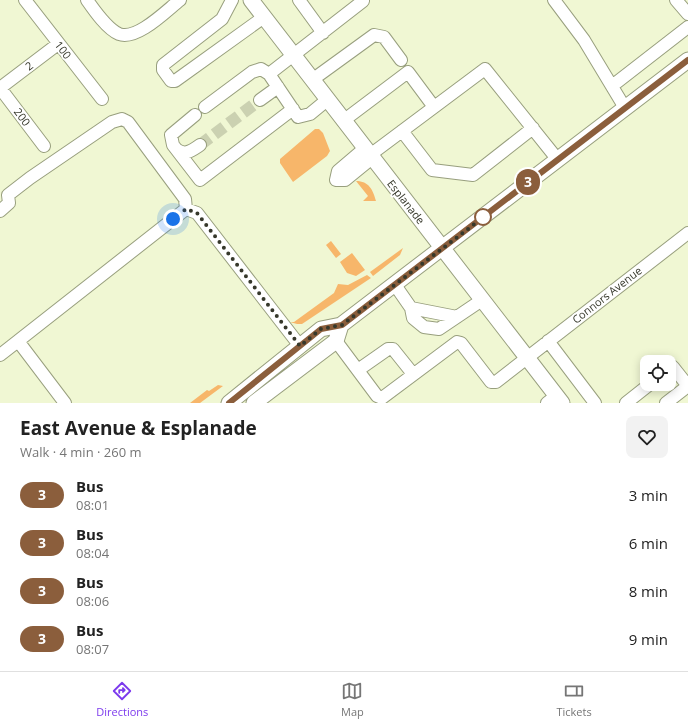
<!DOCTYPE html>
<html lang="en">
<head>
<meta charset="utf-8">
<style>
  body { margin:0; font-family:"Open Sans",sans-serif; background:#f2f2f2; color:#222; height:100vh; display:flex; flex-direction:column; font-size:15px; white-space:nowrap }
  * { box-sizing:border-box; margin:0 }
  p { font-size:13px; color:#767676 }
  .icon { flex:none; width:22px; height:22px; fill:none; stroke:currentColor; stroke-width:2; stroke-linecap:round; stroke-linejoin:round }
  .map { position:relative; height:403px; overflow:hidden }
  .sheet { display:flex; flex-direction:column; background:#fff; flex:1 }
  .sheet>* { flex:none }
  .badge { padding:0 8px; border-radius:13px; font-size:14px; line-height:26px }
  .buttons { position:absolute; left:640px; top:355px; display:grid; gap:8px }
  .buttons a { display:grid; place-items:center; width:36px; height:36px; border-radius:8px; background:#fff; box-shadow:0 2px 10px #0003; font-size:20px }
  .you { position:absolute; width:20px; height:20px; margin:-10px; border:3px solid #fff; border-radius:50%; background:#1a73e8; box-shadow:0 0 0 6px #1a73e833 }
  .map>.badge { position:absolute; translate:-50% -50%; box-shadow:0 0 0 2px #fff }
  .round { display:grid; place-items:center; flex:none; width:42px; height:42px; border-radius:8px; background:#f2f2f2 }
  .summary { display:flex; align-items:center; justify-content:space-between; height:68px; padding:0 20px }
  h1 { font-size:19px; font-weight:700; line-height:30px }
  ul { padding:0; list-style:none }
  li { display:flex; align-items:center; gap:12px; height:48px; padding:0 20px }
  li div { flex:1 }
  li b { display:block; font-size:15px }
  li em { font-style:normal }
  li .badge { min-width:44px; font-weight:700; text-align:center }
  .menu { display:flex; justify-content:space-around; align-items:center; height:56px; border-top:1px solid #e0e0e0; background:#fff; font-size:11px; color:#767676 }
  .menu a { display:grid; justify-items:center; gap:2px }
  .menu .on { color:#7c3aed }
  .map>svg:first-child { display:block }
  .green { fill:#f7b66a }
  .lines { fill:none; stroke-linecap:round; stroke-linejoin:round }
  .minor-tunnel { stroke:#cbd1b1; stroke-width:12; stroke-dasharray:12 6; stroke-linecap:butt }
  .minor-casing { stroke:#989f7e; stroke-width:14 }
  .major-casing { stroke:#989f7e; stroke-width:17 }
  .minor { stroke:#fff; stroke-width:12 }
  .major { stroke:#fff; stroke-width:15 }
  .line-casing { stroke:#fff; stroke-width:9 }
  .line { stroke:#8b5e3c; stroke-width:6 }
  .walk { stroke:#36382b; stroke-width:4; stroke-dasharray:0 7.2 }
  .stop-dot { fill:#fff; stroke:#8b5e3c; stroke-width:2 }
  .labels { text-anchor:middle; stroke-width:3.5; stroke-linejoin:round; paint-order:stroke }
  .street-label { font-size:11px; fill:#36382b; stroke:#fff }
</style>
</head>
<body>
<div class="map">
<svg width="688" height="403" viewBox="0 0 688 403">
  <rect width="100%" height="100%" fill="#f0f7d3"/>
  <path class="green" d="M315,129H319L323,133L330,151L327,156L293,182L280,163V159Z
    M356,181C369,181 373,190 376,201H363L368,196Z
    M331,241L341,254L336,258L326,245Z
    M403,248L400,255L373,276L370,272Z
    M352,253L365,270L356,276L347,273L340,262Z
    M367,275L371,278L302,324H297L290,322H294L334,293L338,284L348,285Z
    M218,385L223,386L200,403H190L207,390L209,391Z"/>
  <g class="lines">
    <path class="minor-tunnel" d="M200,145L260,100"/>
    <g class="minor-casing">
      <path id="minor" d="M25,0L102,99
        M87,0C94,10 107,29 119,34C137,41 167,10 180,0
        M232,0L222,19L163,65V70L171,81H175L264,17
        M299,0L323,33
        M554,0L584,40L625,108
        M676,0L688,14
        M269,74L363,1L362,0
        M312,80L374,35L384,37L401,60
        M612,86L688,27
        M0,88L44,146
        M0,88L58,44
        M260,100L278,87
        M205,107L252,72L261,69L269,74L298,117L310,114L327,100
        M195,115L171,135L173,145L200,180L293,109
        M343,121L408,72L434,107
        M402,131L432,170L473,175L533,128
        M365,148L338,171L336,180H345L372,158
        M176,149C185,156 191,151 200,145
        M370,155L485,69L558,160
        M0,211L9,203L8,195L30,178L112,122L122,119L128,122L185,199L186,209
        M395,285L411,308L413,318L424,327L439,329L482,300
        M411,308L457,317
        M336,341L377,396L382,398L457,342L461,343L491,382H496L688,233
        M548,341L595,403
        M0,355L18,341
        M669,369L673,367L688,386
        M358,370L388,349H393L413,374
        M65,403L18,341L186,209L197,213L300,346
        M547,403L556,396
        M626,403L650,384
        M666,403L688,386"/>
    </g>
    <g class="major-casing">
      <path id="major" d="M251,0L562,403
        M229,403L321,329L341,325L688,60
        M254,403L336,341L341,325"/>
    </g>
    <use href="#minor" class="minor"/>
    <use href="#major" class="major"/>
  </g>
  <g class="lines">
    <g class="line-casing">
      <path id="line" d="M229,403L321,329L342,325L688,60"/>
    </g>
    <use href="#line" class="line"/>
    <path class="walk" d="M173,219L186,209L197,213L300,346L321,329L342,325L485,216L483,217"/>
  </g>
  <circle class="stop-dot" cx="483" cy="217" r="8"/>
  <g class="labels">
    <g class="street-label">
      <text transform="translate(63 50) rotate(52)" y="4">100</text>
      <text transform="translate(29 66) rotate(-37)" y="4">2</text>
      <text transform="translate(22 117) rotate(53)" y="4">200</text>
      <text transform="translate(406 202) rotate(52)" y="4">Esplanade</text>
      <text transform="translate(607 295) rotate(-38)" y="4">Connors Avenue</text>
    </g>
  </g>
</svg>
<div class="buttons">
<a><svg class="icon" aria-label="locate" viewBox="0 0 24 24"><circle cx="12" cy="12" r="6"/><path d="M12 2v4M12 18v4M2 12h4M18 12h4"/></svg></a>
</div>
<div class="you" style="left:173px;top:219px"></div>
<b class="badge" style="left:528px;top:182px;background:#8b5e3c;color:#fff">3</b>
</div>
<section class="sheet">
<div class="summary"><div><h1>East Avenue &amp; Esplanade</h1><p>Walk · 4 min · 260 m</p></div><a class="round"><svg class="icon" aria-label="heart" viewBox="0 0 24 24"><path d="M12 20l-8-8c-3-5 5-10 8-4 3-6 11-1 8 4z"/></svg></a></div>
<ul>
<li><span class="badge" style="background:#8b5e3c;color:#fff">3</span><div><b>Bus</b><p>08:01</p></div><em>3 min</em></li>
<li><span class="badge" style="background:#8b5e3c;color:#fff">3</span><div><b>Bus</b><p>08:04</p></div><em>6 min</em></li>
<li><span class="badge" style="background:#8b5e3c;color:#fff">3</span><div><b>Bus</b><p>08:06</p></div><em>8 min</em></li>
<li><span class="badge" style="background:#8b5e3c;color:#fff">3</span><div><b>Bus</b><p>08:07</p></div><em>9 min</em></li>
</ul>
</section>
<nav class="menu">
<a class="on"><svg class="icon" aria-label="directions" viewBox="0 0 24 24"><path d="M12 3l9 9-9 9-9-9zM9 14v-3h6M13 9l2 2-2 2"/></svg>Directions</a>
<a><svg class="icon" aria-label="map" viewBox="0 0 24 24"><path d="M3 6l6-2 6 2 6-2v14l-6 2-6-2-6 2zM9 4v14M15 6v14"/></svg>Map</a>
<a><svg class="icon" aria-label="tickets" viewBox="0 0 24 24"><path d="M3 7h18v10H3zM15 7v10"/></svg>Tickets</a>
</nav>
</body>
</html>
